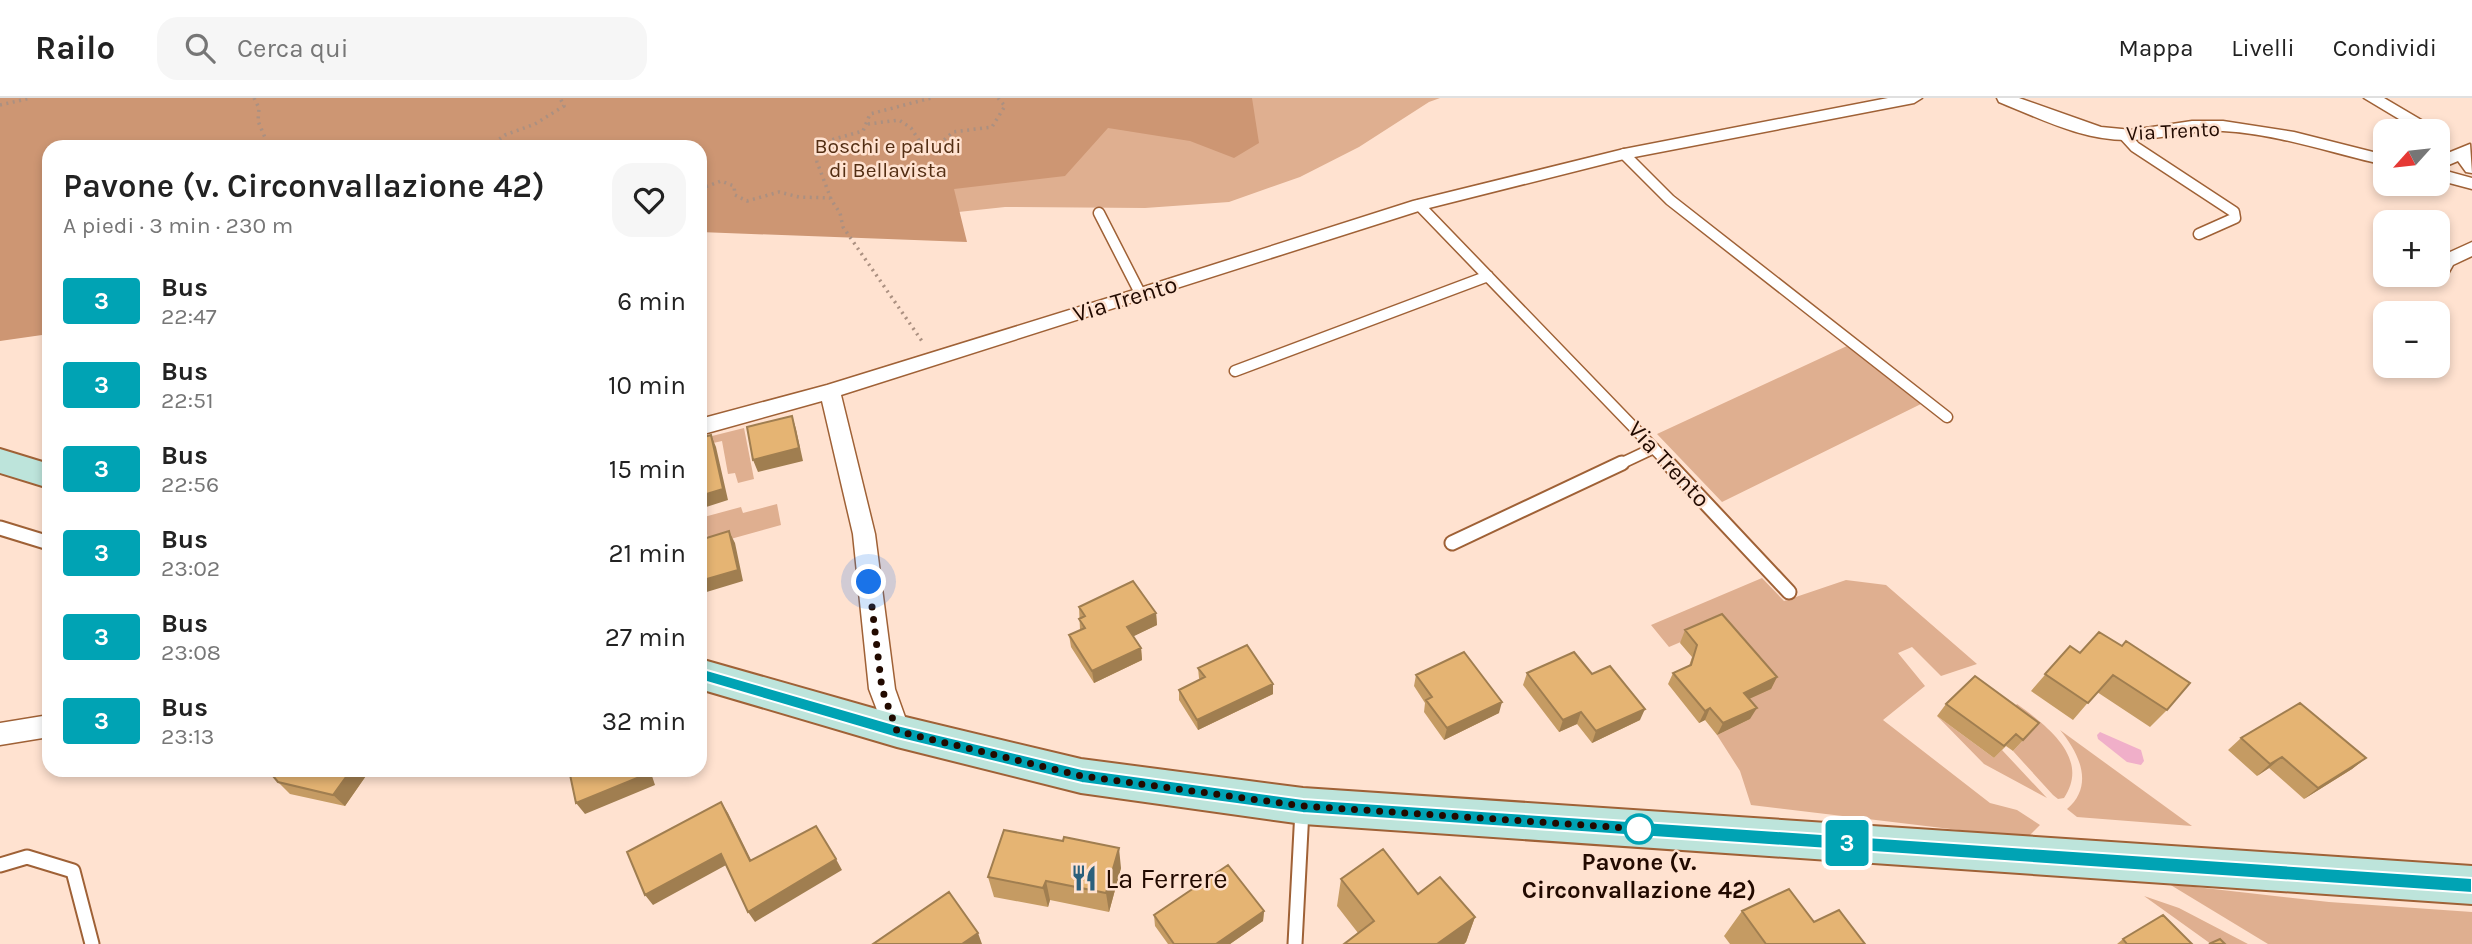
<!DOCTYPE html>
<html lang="it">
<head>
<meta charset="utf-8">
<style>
  body { margin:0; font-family:Karla,sans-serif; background:#f6f6f6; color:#222; height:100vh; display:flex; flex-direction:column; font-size:26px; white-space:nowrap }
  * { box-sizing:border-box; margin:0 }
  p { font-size:23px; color:#767676 }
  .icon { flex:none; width:38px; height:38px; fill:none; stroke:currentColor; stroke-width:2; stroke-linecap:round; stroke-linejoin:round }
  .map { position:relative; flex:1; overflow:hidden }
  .panel { position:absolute; left:42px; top:42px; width:665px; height:637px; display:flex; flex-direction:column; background:#fff; border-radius:21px; box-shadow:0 4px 10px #0003 }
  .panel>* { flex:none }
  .badge { padding:0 14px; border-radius:5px; font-size:24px; line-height:46px }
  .needle { width:46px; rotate:243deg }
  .controls { position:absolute; left:2373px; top:21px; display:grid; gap:14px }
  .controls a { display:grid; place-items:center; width:77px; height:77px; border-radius:14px; background:#fff; box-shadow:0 4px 10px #0003; font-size:35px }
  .you { position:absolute; width:35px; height:35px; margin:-18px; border:5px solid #fff; border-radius:50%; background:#1a73e8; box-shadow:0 0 0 10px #1a73e833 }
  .map>.badge { position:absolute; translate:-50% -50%; box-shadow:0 0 0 4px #fff }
  .round { display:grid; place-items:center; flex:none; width:74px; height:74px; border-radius:21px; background:#f6f6f6 }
  .headline { display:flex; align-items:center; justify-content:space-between; height:119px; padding:0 21px }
  h1 { font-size:33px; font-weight:600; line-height:52px }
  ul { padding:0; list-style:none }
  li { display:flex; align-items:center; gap:21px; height:84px; padding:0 21px }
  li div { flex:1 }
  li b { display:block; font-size:26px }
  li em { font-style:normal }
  li .badge { min-width:77px; font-weight:700; text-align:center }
  header { display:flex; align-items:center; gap:42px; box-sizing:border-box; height:98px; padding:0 35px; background:#fff; border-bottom:2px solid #e0e0e0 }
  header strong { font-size:33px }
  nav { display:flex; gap:38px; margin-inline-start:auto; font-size:24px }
  .search { width:490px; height:63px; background:#f6f6f6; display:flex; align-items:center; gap:18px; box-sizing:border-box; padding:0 24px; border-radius:21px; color:#767676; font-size:26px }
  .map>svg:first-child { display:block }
  .green { fill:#dfaf90 }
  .forest { fill:#cd9673 }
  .water { fill:#f0afc9 }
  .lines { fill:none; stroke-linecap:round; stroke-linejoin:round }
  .service-far1-casing { stroke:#9f6136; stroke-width:13 }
  .service-casing { stroke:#9f6136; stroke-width:17 }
  .minor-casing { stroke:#9f6136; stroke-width:3 }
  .secondary-casing { stroke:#9f6136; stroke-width:4 }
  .path { stroke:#ab9081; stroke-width:3.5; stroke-dasharray:2 4.5; stroke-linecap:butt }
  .service-far1 { stroke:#fff; stroke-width:10 }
  .service { stroke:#fff; stroke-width:13 }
  .minor { fill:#fff; fill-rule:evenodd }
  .secondary { fill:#bde4db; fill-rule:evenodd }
  .wall { fill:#c59b63 }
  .shaded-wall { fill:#a07e50 }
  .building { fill:#e5b473; stroke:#a07e50; stroke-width:2 }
  .line { fill:#00a3b4; stroke:#fff; stroke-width:2 }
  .walk { stroke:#220a00; stroke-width:7; stroke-dasharray:0 12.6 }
  .stop-dot { fill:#fff; stroke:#00a3b4; stroke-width:3.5 }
  .labels { text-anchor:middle; stroke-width:5; stroke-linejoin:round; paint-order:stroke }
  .far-street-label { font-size:21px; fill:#220a00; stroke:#ffe2d0 }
  .far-park-label { font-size:21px; fill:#532e13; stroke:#ffe2d0 }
  .street-label { font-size:24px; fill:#220a00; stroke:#ffe2d0 }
  .stop-label { font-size:24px; font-weight:bold; fill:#220a00; stroke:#ffe2d0 }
  .near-poi-label { font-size:28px; fill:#220a00; stroke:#ffe2d0; text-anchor:start }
</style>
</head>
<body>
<header>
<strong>Railo</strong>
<div class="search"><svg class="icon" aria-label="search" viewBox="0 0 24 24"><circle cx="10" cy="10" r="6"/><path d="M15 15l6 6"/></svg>Cerca qui</div>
<nav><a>Mappa</a><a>Livelli</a><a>Condividi</a></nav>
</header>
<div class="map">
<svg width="2472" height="846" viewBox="0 0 2472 846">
  <rect width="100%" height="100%" fill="#ffe2d0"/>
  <path class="green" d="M0,0H1440L1429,4L1359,49L1300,79L1229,104L1145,110L1005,109L893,121L700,49H49Z
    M1847,248L1923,305L1722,404L1657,336Z
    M744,330L754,381L738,385L735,375L728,376L722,343L700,348V341Z
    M777,406L781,427L709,447L704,419L741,409L743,415Z
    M1762,480L1784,503L1846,482L1886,487L1977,566L1941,578L1912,549L1898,555L1925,588L1883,622L1990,705L2017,712L2040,727L2030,737L2034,741L1751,707L1740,673L1717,637L1750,621L1738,606L1770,591L1716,529L1669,549L1651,527Z
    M2017,606C2046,627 2091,660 2064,700L2058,701L2053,697L2013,653L2029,636L2005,619Z
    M1937,618L1994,660L2002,652L2047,700L1984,666Z
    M2060,632L2192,728L2077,719L2067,711C2095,687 2079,655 2060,632Z
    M2169,786L2329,804L2472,814V846H2268Z
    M2144,798L2179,810L2248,846H2211Z"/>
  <path class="forest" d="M0,0H1252L1259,45L1234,60L1190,43L1108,30L1065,78L954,91L967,144L700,134V49H49V236L0,243Z"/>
  <path class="water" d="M2100,634L2141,652L2144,663L2141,667L2127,664L2098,641L2097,637Z"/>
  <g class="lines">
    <g class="service-far1-casing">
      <path id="service-far1" d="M2124,37L2135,49L2234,114L2235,120L2199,136
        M1624,56L1670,102L1947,319
        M1419,107L1670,367
        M1099,115L1141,197
        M1235,273L1488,178
        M1618,367L1654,350"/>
    </g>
    <g class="service-casing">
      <path id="service" d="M1668,365L1789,494
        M0,430L49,445
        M1452,445L1622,365
        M0,767L27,759L73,773L92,846
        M1295,846L1302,712"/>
    </g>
    <g class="minor-casing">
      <path id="minor" d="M1888,0H1922L1914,5L1624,61L1425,111L841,297L875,436L895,591L910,633L906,641L897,644L888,641L869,591L853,436L822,303L700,337V321L827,287L1134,192L1413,103L1624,51Z
        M1997,0H2019L2101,29L2132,32L2192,23H2223L2294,34L2385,57V67C2331,55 2278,36 2223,33C2191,31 2163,41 2132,42C2086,44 2041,21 1999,4Z
        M2364,0H2384L2440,33L2438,36V33H2419Z
        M2470,46L2472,75L2466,74L2458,63L2439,71L2472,80V91L2438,82V59Z
        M2472,144V158L2453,167L2444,183H2430L2429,177H2438L2439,159Z
        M49,617V639L0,647V625Z"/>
    </g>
    <g class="secondary-casing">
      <path id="secondary" d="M0,351L49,366V390L0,375Z
        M700,561L897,617L1081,661L1303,690L2472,768V806L1303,726L1081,695L897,649L700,591Z"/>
    </g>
    <path class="path" d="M254,0L259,10L258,23L269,49
      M0,7L31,0
      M868,26L899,22L911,30L922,47L936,49L953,34L992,29L1005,8L998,0
      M489,49L505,37L535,26L564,8L560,0
      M700,91L721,83L734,88L735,97L747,103L779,94L799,99L830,100L840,115L843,129L924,246
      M831,101L817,64L816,51L834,41L863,33L870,16L931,0"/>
    <use href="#service-far1" class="service-far1"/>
    <use href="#service" class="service"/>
    <use href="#minor" class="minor"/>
    <use href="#secondary" class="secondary"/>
  </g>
  <path class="wall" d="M1079,509L1156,515L1157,527L1133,538L1141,550L1142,562L1094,585L1071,549L1069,537L1080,532Z
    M1685,532L1777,579L1771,591L1749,601L1750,621L1717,637L1705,622L1699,625L1668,586L1673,575L1689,568L1692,559L1680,545Z
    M2070,548L2167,612L2150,629L2097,594L2073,622L2031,593Z
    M1198,570L1273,596L1198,632L1179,602V592L1200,582L1199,580Z
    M1527,575L1592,576L1640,622L1592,645L1577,626L1559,634L1523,587Z
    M1416,577L1499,615L1444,642L1424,614L1425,605L1414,588Z
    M1946,606L2029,636L2013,653L2006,648L1994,660L1937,618Z
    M2241,640L2366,660L2352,671L2304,701L2269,670L2257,678L2228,652Z
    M268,672H370L345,708L290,696L278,684Z
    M1121,770L1109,814L1050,802L1048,809L994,799L988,779Z
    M1341,781L1418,796L1475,819L1466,844L1464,846H1344L1358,835L1337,808Z
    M1264,813L1263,823L1230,846H1168L1155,828L1154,817Z
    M1742,813L1814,824L1865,846H1730L1724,838Z
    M2123,841L2192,846H2117Z"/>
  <path class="shaded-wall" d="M792,318L796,331L803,363L758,374L753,362Z
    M711,337L716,349L728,402L700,411V398Z
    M700,424L705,453L700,442Z
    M729,433L735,445L743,483L700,496V483Z
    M1156,515L1157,527L1128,541L1127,529Z
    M1141,550L1142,562L1094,585L1092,573Z
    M1777,579L1771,591L1738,606L1744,595Z
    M1273,586V596L1198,632L1197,622Z
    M1502,604L1499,615L1444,642L1447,630Z
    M1710,610L1705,622L1699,625L1705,613Z
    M1757,610L1750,621L1717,637L1723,625Z
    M1645,611L1640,622L1592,645L1596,633Z
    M1581,614L1577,626L1559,634L1563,622Z
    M2282,659L2269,670L2257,678L2270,666Z
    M2366,660L2352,671L2304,701L2318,690Z
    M351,672H370L345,708L333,697Z
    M646,672H650L655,687L585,716L576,705Z
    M721,704L728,715L757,774L750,763Z
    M1119,750L1121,770L1109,814L1106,795Z
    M721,756L728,766L653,807L645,797Z
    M836,761L842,772L755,824L748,814Z
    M1046,783L1050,802L1048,809L1043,790Z
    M1264,813L1263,823L1230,846H1216Z
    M1475,819L1466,844L1464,846H1437Z
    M978,835L982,846H962Z"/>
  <path class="building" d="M792,318L799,350L753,362L747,329Z
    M711,337L723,391L700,398V340Z
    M729,433L738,472L700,483V442Z
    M1133,483L1156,515L1127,529L1141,550L1092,573L1069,537L1085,530L1079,521L1085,518L1079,509Z
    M1722,516L1777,579L1744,595L1757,610L1723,625L1710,610L1705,613L1673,575L1691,567L1697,547L1685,532Z
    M2099,534L2122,548L2126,543L2190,585L2167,612L2113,577L2088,605L2045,576L2070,548L2080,555Z
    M1247,547L1273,586L1197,622L1179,592L1205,579L1198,570Z
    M1464,554L1502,604L1447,630L1426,602L1432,599L1416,577Z
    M1574,554L1592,576L1610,568L1645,611L1596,633L1581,614L1563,622L1527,575Z
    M1975,578L2039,625L2023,642L2016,636L2004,648L1946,606Z
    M2300,605L2366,660L2318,690L2282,659L2270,666L2241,640Z
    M268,672H351L333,697L278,684Z
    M569,672H646L647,676L576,705Z
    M721,704L750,763L816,728L836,761L748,814L721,756L645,797L627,754Z
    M1004,732L1063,743L1064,739L1119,750L1106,795L1046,783L1043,790L988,779Z
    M1383,751L1418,796L1440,779L1475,819L1437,846H1344L1374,823L1341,781Z
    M1228,767L1264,813L1216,846H1174L1154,817Z
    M1789,791L1814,824L1839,812L1865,846H1766L1742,813Z
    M949,794L978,835L962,846H873Z
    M2163,817L2192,846H2127L2123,841Z
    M2220,841L2225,846H2209Z"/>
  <path class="line" d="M700,570L897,627L1082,671L1303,701L2472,780V795L1303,715L1082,685L897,640L700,582L693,576Z"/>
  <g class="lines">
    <path class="walk" d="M869,484L882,591L897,633L1082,678L1303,708L1642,731H1639"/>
  </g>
  <defs>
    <g id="restaurant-bare" transform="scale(2.1)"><path d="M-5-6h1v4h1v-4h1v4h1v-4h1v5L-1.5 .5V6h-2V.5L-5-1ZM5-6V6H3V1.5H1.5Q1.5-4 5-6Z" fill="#2b607c" stroke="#ffe2d0" stroke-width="2.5" paint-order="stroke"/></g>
  </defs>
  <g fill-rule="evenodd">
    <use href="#restaurant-bare" x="1084" y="780"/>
  </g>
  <circle class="stop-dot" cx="1639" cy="731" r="14"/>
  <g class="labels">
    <g class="far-street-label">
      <text transform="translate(2173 33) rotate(-3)" y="7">Via Trento</text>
    </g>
    <g class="far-park-label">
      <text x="888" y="55">Boschi e paludi<tspan x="888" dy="24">di Bellavista</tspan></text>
    </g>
    <g class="street-label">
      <text transform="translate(1125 201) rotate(-17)" y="8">Via Trento</text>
      <text transform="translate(1669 366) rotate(47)" y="8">Via Trento</text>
    </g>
    <g class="stop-label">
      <text x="1639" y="772">Pavone (v.<tspan x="1639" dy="28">Circonvallazione 42)</tspan></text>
    </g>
    <g class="near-poi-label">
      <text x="1105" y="790">La Ferrere</text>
    </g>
  </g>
</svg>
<div class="controls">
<a><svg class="needle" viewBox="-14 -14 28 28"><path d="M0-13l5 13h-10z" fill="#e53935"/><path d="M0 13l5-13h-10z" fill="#767676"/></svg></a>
<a>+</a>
<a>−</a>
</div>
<div class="you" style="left:869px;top:484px"></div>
<b class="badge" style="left:1847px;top:745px;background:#00a3b4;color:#fff">3</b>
<section class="panel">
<div class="headline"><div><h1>Pavone (v. Circonvallazione 42)</h1><p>A piedi · 3 min · 230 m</p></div><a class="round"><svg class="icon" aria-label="heart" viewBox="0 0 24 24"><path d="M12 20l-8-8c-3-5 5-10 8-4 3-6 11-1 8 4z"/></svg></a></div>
<ul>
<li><span class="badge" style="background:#00a3b4;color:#fff">3</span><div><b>Bus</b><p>22:47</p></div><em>6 min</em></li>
<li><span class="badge" style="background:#00a3b4;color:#fff">3</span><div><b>Bus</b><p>22:51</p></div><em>10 min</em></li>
<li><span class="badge" style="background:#00a3b4;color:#fff">3</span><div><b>Bus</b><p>22:56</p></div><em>15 min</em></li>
<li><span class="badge" style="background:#00a3b4;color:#fff">3</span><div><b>Bus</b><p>23:02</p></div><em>21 min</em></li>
<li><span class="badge" style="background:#00a3b4;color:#fff">3</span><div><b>Bus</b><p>23:08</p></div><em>27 min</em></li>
<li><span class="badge" style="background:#00a3b4;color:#fff">3</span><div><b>Bus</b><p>23:13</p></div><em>32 min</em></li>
</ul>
</section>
</div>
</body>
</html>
